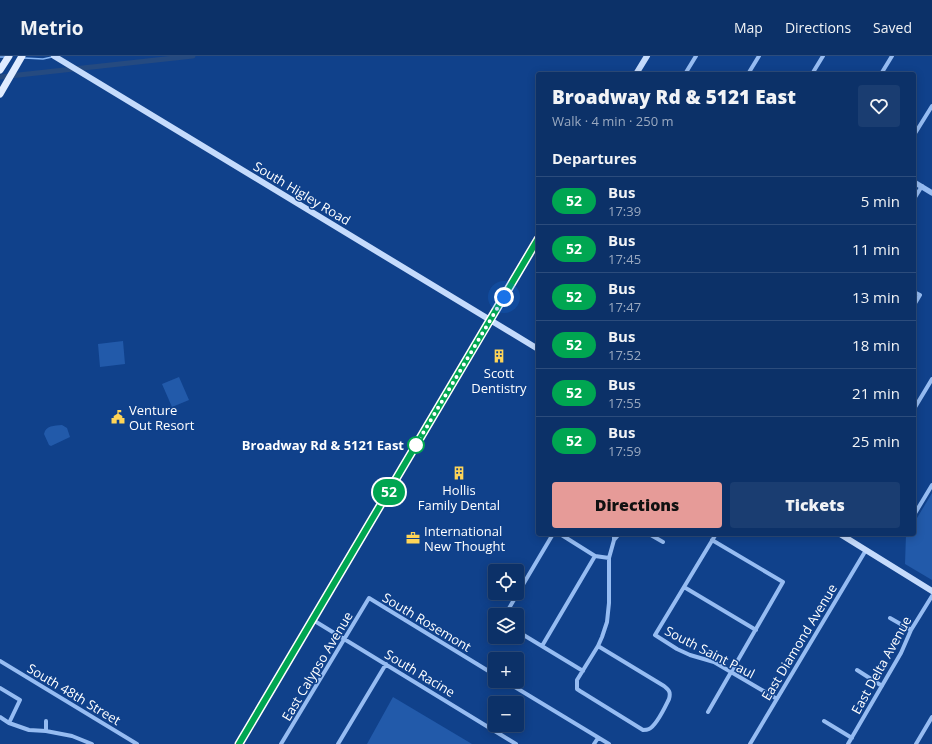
<!DOCTYPE html>
<html lang="en">
<head>
<meta charset="utf-8">
<style>
  body { margin:0; font-family:"Open Sans",sans-serif; background:#1a3d71; color:#f1f3f6; height:100vh; display:flex; flex-direction:column; font-size:15px; white-space:nowrap }
  * { box-sizing:border-box; margin:0 }
  p { font-size:13px; color:#9aa9c0 }
  .icon { flex:none; width:22px; height:22px; fill:none; stroke:currentColor; stroke-width:2; stroke-linecap:round; stroke-linejoin:round }
  .map { position:relative; flex:1; overflow:hidden }
  .details { position:absolute; left:536px; top:16px; width:380px; height:464px; display:flex; flex-direction:column; background:#0c3168; border-radius:4px; box-shadow:0 2px 10px #0003,0 0 0 1px #2c4c7c }
  .details>* { flex:none }
  .badge { padding:0 8px; border-radius:13px; font-size:14px; line-height:26px }
  .buttons { position:absolute; left:488px; top:508px; display:grid; gap:8px }
  .buttons a { display:grid; place-items:center; width:36px; height:36px; border-radius:4px; background:#0c3168; box-shadow:0 2px 10px #0003,0 0 0 1px #2c4c7c; font-size:20px }
  .you { position:absolute; width:20px; height:20px; margin:-10px; border:3px solid #fff; border-radius:50%; background:#1a73e8; box-shadow:0 0 0 6px #1a73e833 }
  .map>.badge { position:absolute; translate:-50% -50%; box-shadow:0 0 0 2px #fff }
  h2 { padding:0 16px; font-size:15px; line-height:36px }
  .round { display:grid; place-items:center; flex:none; width:42px; height:42px; border-radius:4px; background:#1a3d71 }
  .summary { display:flex; align-items:center; justify-content:space-between; height:68px; padding:0 16px }
  h1 { font-size:19px; font-weight:800; line-height:30px }
  .action { display:flex; gap:8px; margin-top:auto; padding:8px 16px }
  .action a { flex:1; height:46px; border-radius:4px; background:#e69b98; color:#111; font-size:16px; font-weight:800; line-height:46px; text-align:center }
  .action a+a { background:#1a3d71; color:#f1f3f6 }
  ul { padding:0; list-style:none }
  li { display:flex; align-items:center; gap:12px; height:48px; padding:0 16px; border-top:1px solid #2c4c7c }
  li div { flex:1 }
  li b { display:block; font-size:15px }
  li em { font-style:normal }
  li .badge { min-width:44px; font-weight:700; text-align:center }
  header { display:flex; align-items:center; gap:24px; box-sizing:border-box; height:56px; padding:0 20px; background:#0c3168; border-bottom:1px solid #2c4c7c }
  header strong { font-size:19px }
  nav { display:flex; gap:22px; margin-inline-start:auto; font-size:14px }
  .map>svg:first-child { display:block }
  .green { fill:#225aaa }
  .lines { fill:none; stroke-linecap:round; stroke-linejoin:round }
  .stream { stroke:#88b7f5; stroke-width:1.5 }
  .canal { stroke:#254a80; stroke-width:5 }
  .minor { stroke:#96bcf2; stroke-width:4 }
  .tertiary { stroke:#96bcf2; stroke-width:5.5 }
  .secondary { stroke:#c5dbfc; stroke-width:6 }
  .primary { stroke:#e1ecff; stroke-width:7 }
  .line-casing { stroke:#fff; stroke-width:9 }
  .line { stroke:#00a651; stroke-width:6 }
  .walk { stroke:#fff; stroke-width:4; stroke-dasharray:0 7.2 }
  .stop-dot { fill:#fff; stroke:#00a651; stroke-width:2 }
  .labels { text-anchor:middle; stroke-width:3; stroke-linejoin:round; paint-order:stroke }
  .street-label { font-size:13px; fill:#fff; stroke:#10418b }
  .poi-label { font-size:13px; fill:#fff; stroke:#10418b }
  .stop-label { font-size:13px; font-weight:bold; fill:#fff; stroke:#10418b; text-anchor:end }
</style>
</head>
<body>
<header>
<strong>Metrio</strong>
<nav><a>Map</a><a>Directions</a><a>Saved</a></nav>
</header>
<div class="map">
<svg width="932" height="688" viewBox="0 0 932 688">
  <rect width="100%" height="100%" fill="#10418b"/>
  <path class="green" d="M123,285L125,308L100,311L98,288Z
    M179,321L189,344L172,351L162,328Z
    M62,369L67,372L70,381L51,390L49,389L44,378C46,369 54,370 62,369Z
    M932,437V524L905,508L906,478H914V467Z
    M393,641L472,688H367Z"/>
  <g class="lines">
    <path class="stream" d="M0,1H6
      M24,2L43,3L52,1"/>
    <path class="canal" d="M0,21L193,0"/>
    <path class="minor" d="M685,18L696,0
      M748,18L759,0
      M812,18L823,0
      M881,18L892,0
      M914,79L932,50
      M914,143L922,130
      M914,236L920,239L914,249
      M914,353L932,323
      M914,459L932,429
      M560,478L595,500L609,502
      M649,478L663,486
      M716,478L655,579L677,593L690,599L714,606L777,643
      M614,484L619,478
      M684,531L756,574
      M505,559L553,478
      M890,562L911,574
      M313,564L516,688
      M517,575L583,615
      M542,590L595,500
      M598,590L664,630C669,634 671,636 669,643C665,651 657,669 649,673C647,674 646,674 643,674L580,635L577,633V624L598,590L602,581L607,566L609,547V502L614,484V478
      M0,605L137,688
      M857,614L882,630
      M505,625L609,688
      M0,632L20,644L9,667
      M708,656L783,526L712,484
      M0,661L9,667L29,674L46,675L72,680L92,688
      M824,665L852,682
      M46,675V665
      M281,688L369,542L495,619
      M338,688L386,608
      M594,688L598,682
      M750,688L866,494
      M848,688L901,597L911,574L932,540
      M916,688L932,661"/>
    <path class="tertiary" d="M914,126L932,137"/>
    <path class="secondary" d="M54,0L538,293
      M636,18L647,0
      M840,478L932,535
      M239,688L538,183"/>
    <path class="primary" d="M0,14L9,0
      M0,38L22,0"/>
  </g>
  <g class="lines">
    <g class="line-casing">
      <path id="line" d="M239,688L538,183"/>
    </g>
    <use href="#line" class="line"/>
    <path class="walk" d="M416,389L504,241"/>
  </g>
  <defs>
    <g id="building-bare" transform="scale(1.08)"><path d="M-4-6H4V6H1V3H-1V6H-4ZM-2.5-4.3h1.7v1.8h-1.7ZM.8-4.3h1.7v1.8H.8ZM-2.5-1h1.7V.8h-1.7ZM.8-1h1.7V.8H.8Z" fill="#ffd557" stroke="#10418b" stroke-width="2.5" paint-order="stroke"/></g>
    <g id="civic-bare" transform="scale(1.08)"><path d="M-.6-6.5H3V-4.5H.6V-3L4-1V1h2V6H-6V1h2V-1L-.6-3ZM-1.2 2.5V6h2.4V2.5Z" fill="#ffd557" stroke="#10418b" stroke-width="2.5" paint-order="stroke"/></g>
    <g id="office-bare" transform="scale(1.08)"><path d="M-6-3h4V-5.5h4V-3h4V5H-6ZM-1-4.5V-3h2v-1.5ZM-6 0V1H6V0Z" fill="#ffd557" stroke="#10418b" stroke-width="2.5" paint-order="stroke"/></g>
  </defs>
  <g fill-rule="evenodd">
    <use href="#building-bare" x="499" y="300"/>
    <use href="#civic-bare" x="118" y="361"/>
    <use href="#building-bare" x="459" y="417"/>
    <use href="#office-bare" x="413" y="482"/>
  </g>
  <circle class="stop-dot" cx="416" cy="389" r="8"/>
  <g class="labels">
    <g class="street-label">
      <text transform="translate(302 137) rotate(31)" y="5">South Higley Road</text>
      <text transform="translate(427 566) rotate(31)" y="5">South Rosemont</text>
      <text transform="translate(799 586) rotate(-59)" y="5">East Diamond Avenue</text>
      <text transform="translate(710 596) rotate(27)" y="5">South Saint Paul</text>
      <text transform="translate(881 609) rotate(-61)" y="5">East Delta Avenue</text>
      <text transform="translate(317 610) rotate(-59)" y="5">East Calypso Avenue</text>
      <text transform="translate(420 617) rotate(31)" y="5">South Racine</text>
      <text transform="translate(74 638) rotate(31)" y="5">South 48th Street</text>
    </g>
    <g class="poi-label">
      <text x="499" y="322">Scott<tspan x="499" dy="15">Dentistry</tspan></text>
      <text x="129" y="359" text-anchor="start">Venture<tspan x="129" dy="15">Out Resort</tspan></text>
      <text x="459" y="439">Hollis<tspan x="459" dy="15">Family Dental</tspan></text>
      <text x="424" y="480" text-anchor="start">International<tspan x="424" dy="15">New Thought</tspan></text>
    </g>
    <g class="stop-label">
      <text x="404" y="394">Broadway Rd &amp; 5121 East</text>
    </g>
  </g>
</svg>
<div class="buttons">
<a><svg class="icon" aria-label="locate" viewBox="0 0 24 24"><circle cx="12" cy="12" r="6"/><path d="M12 2v4M12 18v4M2 12h4M18 12h4"/></svg></a>
<a><svg class="icon" aria-label="layers" viewBox="0 0 24 24"><path d="M12 4l9 5-9 5-9-5zM3 14l9 5 9-5"/></svg></a>
<a>+</a>
<a>−</a>
</div>
<div class="you" style="left:504px;top:241px"></div>
<b class="badge" style="left:389px;top:436px;background:#00a651;color:#fff">52</b>
<section class="details">
<div class="summary"><div><h1>Broadway Rd &amp; 5121 East</h1><p>Walk · 4 min · 250 m</p></div><a class="round"><svg class="icon" aria-label="heart" viewBox="0 0 24 24"><path d="M12 20l-8-8c-3-5 5-10 8-4 3-6 11-1 8 4z"/></svg></a></div>
<h2>Departures</h2>
<ul>
<li><span class="badge" style="background:#00a651;color:#fff">52</span><div><b>Bus</b><p>17:39</p></div><em>5 min</em></li>
<li><span class="badge" style="background:#00a651;color:#fff">52</span><div><b>Bus</b><p>17:45</p></div><em>11 min</em></li>
<li><span class="badge" style="background:#00a651;color:#fff">52</span><div><b>Bus</b><p>17:47</p></div><em>13 min</em></li>
<li><span class="badge" style="background:#00a651;color:#fff">52</span><div><b>Bus</b><p>17:52</p></div><em>18 min</em></li>
<li><span class="badge" style="background:#00a651;color:#fff">52</span><div><b>Bus</b><p>17:55</p></div><em>21 min</em></li>
<li><span class="badge" style="background:#00a651;color:#fff">52</span><div><b>Bus</b><p>17:59</p></div><em>25 min</em></li>
</ul>
<div class="action"><a>Directions</a><a>Tickets</a></div>
</section>
</div>
</body>
</html>
